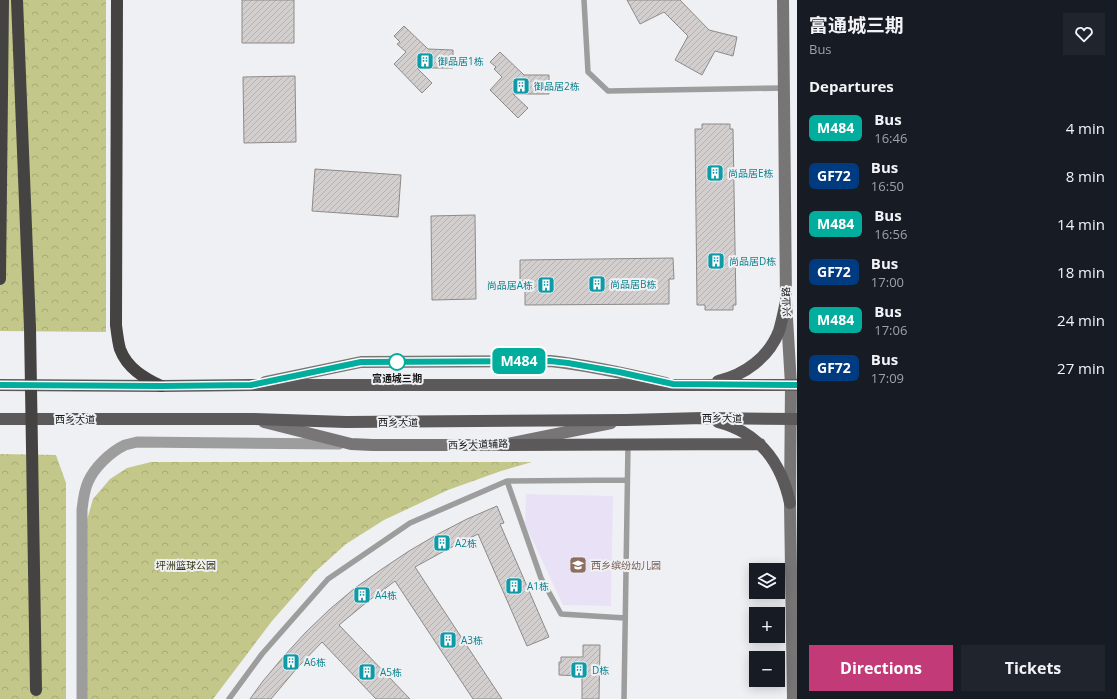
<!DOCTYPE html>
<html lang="en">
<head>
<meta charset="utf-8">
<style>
  body { margin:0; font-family:"Open Sans","Noto Sans SC",sans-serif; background:#20242c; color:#f1f3f6; height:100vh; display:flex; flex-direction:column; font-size:15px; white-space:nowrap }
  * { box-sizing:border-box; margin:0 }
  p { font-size:13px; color:#9ea1a6 }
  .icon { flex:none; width:22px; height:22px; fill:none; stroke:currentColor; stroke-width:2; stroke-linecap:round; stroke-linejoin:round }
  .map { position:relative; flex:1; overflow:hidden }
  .panel { display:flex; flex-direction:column; background:#171b24; width:320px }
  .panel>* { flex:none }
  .badge { padding:0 8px; border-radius:6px; font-size:14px; line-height:26px }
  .tools { position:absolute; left:749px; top:563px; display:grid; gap:8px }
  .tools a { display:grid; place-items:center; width:36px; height:36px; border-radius:0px; background:#171b24; box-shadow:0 2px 10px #0003; font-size:20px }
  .map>.badge { position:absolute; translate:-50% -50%; box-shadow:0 0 0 2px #fff }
  h2 { padding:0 12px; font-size:15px; line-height:36px }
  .round { display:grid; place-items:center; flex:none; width:42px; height:42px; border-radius:0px; background:#20242c }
  .summary { display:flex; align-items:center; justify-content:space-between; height:68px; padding:0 12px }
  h1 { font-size:19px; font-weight:700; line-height:30px }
  .button { display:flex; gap:8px; margin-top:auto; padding:8px 12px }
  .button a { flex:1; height:46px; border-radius:0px; background:#c23a78; color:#fff; font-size:16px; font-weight:700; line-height:46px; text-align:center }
  .button a+a { background:#20242c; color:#f1f3f6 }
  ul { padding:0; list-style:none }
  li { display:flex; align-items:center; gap:12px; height:48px; padding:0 12px }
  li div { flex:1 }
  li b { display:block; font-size:15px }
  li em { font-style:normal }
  li .badge { min-width:44px; font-weight:700; text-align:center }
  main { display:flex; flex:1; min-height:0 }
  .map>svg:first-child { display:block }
  .education { fill:#e9e2f7 }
  .forest { fill:url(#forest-crowns) }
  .building { fill:url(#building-hatch); stroke:#8e8a89 }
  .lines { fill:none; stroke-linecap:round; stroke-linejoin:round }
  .lane { stroke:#9e9d9d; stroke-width:5.5 }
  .street { stroke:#9e9d9d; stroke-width:11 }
  .secondary { stroke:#777575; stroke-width:12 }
  .primary { stroke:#5c595a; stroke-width:12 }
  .highway { stroke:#454242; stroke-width:12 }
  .highway-bridge { stroke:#454242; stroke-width:12 }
  .line-casing { stroke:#fff; stroke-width:9 }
  .line { stroke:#01ad9c; stroke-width:6 }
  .stop-dot { fill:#fff; stroke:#01ad9c; stroke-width:2 }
  .labels { text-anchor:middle; stroke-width:4; stroke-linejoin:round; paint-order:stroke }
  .culture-label { font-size:10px; fill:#0d838f; stroke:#eff0f3; text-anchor:start }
  .street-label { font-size:10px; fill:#151516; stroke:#eff0f3 }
  .stop-label { font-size:10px; font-weight:bold; fill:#151516; stroke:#eff0f3 }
  .park-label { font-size:10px; fill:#363715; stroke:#eff0f3 }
  .education-label { font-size:10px; fill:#785e54; stroke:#eff0f3; text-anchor:start }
</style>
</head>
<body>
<main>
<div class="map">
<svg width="797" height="699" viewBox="0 0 797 699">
  <defs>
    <pattern id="forest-crowns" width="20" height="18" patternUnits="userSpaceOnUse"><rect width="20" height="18" fill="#c4c78a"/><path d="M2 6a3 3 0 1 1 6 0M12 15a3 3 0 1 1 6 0" fill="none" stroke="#a8aa76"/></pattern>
    <pattern id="building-hatch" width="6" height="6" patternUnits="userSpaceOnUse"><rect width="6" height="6" fill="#d3cfcf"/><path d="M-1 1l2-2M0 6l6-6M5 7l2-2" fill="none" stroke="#b4b1b1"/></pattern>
  </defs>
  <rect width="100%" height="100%" fill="#eff0f3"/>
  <path class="education" d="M526,494L613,496L611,606L563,605L525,524Z"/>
  <path class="forest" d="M0,0H106V332L0,331Z
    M0,454L56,455L66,483V699H0Z
    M151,462H532L501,471L448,490L384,520L346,544L315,572L272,621L213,699H85L82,537L93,499L110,479L127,468Z"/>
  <path class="building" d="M242,0H294V43H242Z
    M627,0H680L709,30L737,37L733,56L715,51L702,75L675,60L688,36L664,12L640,24Z
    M404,26L428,49L453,50V68H417L432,83L422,93L394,64L406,52L397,44L400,42L394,36Z
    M500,52L524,75H549V94H513L528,108L518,118L490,90L502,77L494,69L496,67L490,62Z
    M295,76L296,142L244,143L243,77Z
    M702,124H730V129H733L736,305H733V310H705V305H697L695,129H702Z
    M315,169L401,175L398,217L312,211Z
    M475,215L476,299L432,300L431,216Z
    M673,258L674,279H669V304L525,305V280L520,281V260Z
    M497,506L504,523L500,524L549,637L527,646L478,534L446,550L415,567L502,699H473L395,581L367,602L339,625L410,699H376L322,642L297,668L271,699H250L263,681L284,656L306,632L330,609L355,588L382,569L409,551L438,534L467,519Z
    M583,645H600L599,699H582V676L559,675V662H561V657H583Z"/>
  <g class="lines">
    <path class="lane" d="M584,0L588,72L608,91L784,88
      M507,481L541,578L561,614L625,618
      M229,699L262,654L328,579L410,523L507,481L627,480
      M624,699L628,445"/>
    <path class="street" d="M82,699V510C83,501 84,491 88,482C94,468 110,452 125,445C129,444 133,443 137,442L339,444"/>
    <path class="secondary" d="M783,0L786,301L791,385L790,503L793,699
      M265,382L361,362L550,361C589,365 628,374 666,383
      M264,422L351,444L373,445H503L611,423"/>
    <path class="primary" d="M718,381C745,375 769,357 779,331C782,321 784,311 786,301
      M0,385L161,386L251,385H797
      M0,419H253L346,422L626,420L703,418L797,419
      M718,422C760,433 781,462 790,503
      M503,445L760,444"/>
    <path class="highway" d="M117,0L116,325C117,333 118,342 120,349C127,368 144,378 161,386
      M0,279L3,0"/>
    <path class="highway-bridge" d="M17,0L30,328L36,690"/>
  </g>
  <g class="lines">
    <g class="line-casing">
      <path id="line" d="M0,385L161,386L251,385L361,362L550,361L568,363L619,372L673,384L797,385"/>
    </g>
    <use href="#line" class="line"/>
  </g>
  <defs>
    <g id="building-square" transform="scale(0.9)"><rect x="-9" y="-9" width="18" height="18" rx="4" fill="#0f9aa8" stroke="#eff0f3"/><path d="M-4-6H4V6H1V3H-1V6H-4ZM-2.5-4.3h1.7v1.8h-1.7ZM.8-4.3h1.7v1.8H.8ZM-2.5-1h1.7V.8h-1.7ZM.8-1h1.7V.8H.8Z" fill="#fff"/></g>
    <g id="school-square" transform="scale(0.9)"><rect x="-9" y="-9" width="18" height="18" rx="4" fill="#8d6e63" stroke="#eff0f3"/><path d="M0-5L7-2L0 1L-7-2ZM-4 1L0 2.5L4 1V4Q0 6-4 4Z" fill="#fff"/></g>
  </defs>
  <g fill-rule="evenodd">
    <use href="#building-square" x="425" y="61"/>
    <use href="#building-square" x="521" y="86"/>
    <use href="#building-square" x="715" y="173"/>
    <use href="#building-square" x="716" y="261"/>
    <use href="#building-square" x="597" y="284"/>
    <use href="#building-square" x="546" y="285"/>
    <use href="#building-square" x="442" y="543"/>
    <use href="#school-square" x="578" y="565"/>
    <use href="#building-square" x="514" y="586"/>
    <use href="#building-square" x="362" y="595"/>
    <use href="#building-square" x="448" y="640"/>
    <use href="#building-square" x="291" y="662"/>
    <use href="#building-square" x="579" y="670"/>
    <use href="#building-square" x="367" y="672"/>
  </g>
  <circle class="stop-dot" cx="397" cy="362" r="8"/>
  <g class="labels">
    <g class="culture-label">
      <text x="438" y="65">御品居1栋</text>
      <text x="534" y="90">御品居2栋</text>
      <text x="728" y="177">尚品居E栋</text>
      <text x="729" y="265">尚品居D栋</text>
      <text x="610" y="288">尚品居B栋</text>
      <text x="533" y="289" text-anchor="end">尚品居A栋</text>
      <text x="455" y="547">A2栋</text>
      <text x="527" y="590">A1栋</text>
      <text x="375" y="599">A4栋</text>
      <text x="461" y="644">A3栋</text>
      <text x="304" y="666">A6栋</text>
      <text x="592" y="674">D栋</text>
      <text x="380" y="676">A5栋</text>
    </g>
    <g class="street-label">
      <text transform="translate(786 302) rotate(-92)" y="4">兴业路</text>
      <text x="722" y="422">西乡大道</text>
      <text x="75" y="423">西乡大道</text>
      <text x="398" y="426">西乡大道</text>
      <text transform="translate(478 444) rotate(-2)" y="4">西乡大道辅路</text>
    </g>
    <g class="stop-label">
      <text x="397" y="382">富通城三期</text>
    </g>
    <g class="park-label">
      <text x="186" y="569">坪洲篮球公园</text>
    </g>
    <g class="education-label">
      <text x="591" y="569">西乡缤纷幼儿园</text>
    </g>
  </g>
</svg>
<div class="tools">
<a><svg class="icon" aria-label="layers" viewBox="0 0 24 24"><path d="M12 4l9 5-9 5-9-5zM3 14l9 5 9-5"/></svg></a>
<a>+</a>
<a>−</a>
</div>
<b class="badge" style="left:519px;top:361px;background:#01ad9c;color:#fff">M484</b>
</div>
<section class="panel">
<div class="summary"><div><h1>富通城三期</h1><p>Bus</p></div><a class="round"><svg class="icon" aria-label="heart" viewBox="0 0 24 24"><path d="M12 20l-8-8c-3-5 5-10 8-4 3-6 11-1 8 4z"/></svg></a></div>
<h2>Departures</h2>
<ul>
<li><span class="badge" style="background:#01ad9c;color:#fff">M484</span><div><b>Bus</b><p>16:46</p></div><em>4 min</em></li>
<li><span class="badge" style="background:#003b80;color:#fff">GF72</span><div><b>Bus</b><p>16:50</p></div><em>8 min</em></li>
<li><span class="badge" style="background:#01ad9c;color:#fff">M484</span><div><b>Bus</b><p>16:56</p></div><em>14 min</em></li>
<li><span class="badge" style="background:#003b80;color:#fff">GF72</span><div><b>Bus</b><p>17:00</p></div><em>18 min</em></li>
<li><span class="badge" style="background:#01ad9c;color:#fff">M484</span><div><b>Bus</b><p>17:06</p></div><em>24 min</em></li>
<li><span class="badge" style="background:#003b80;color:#fff">GF72</span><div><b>Bus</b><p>17:09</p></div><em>27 min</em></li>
</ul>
<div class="button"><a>Directions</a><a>Tickets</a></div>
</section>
</main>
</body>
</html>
